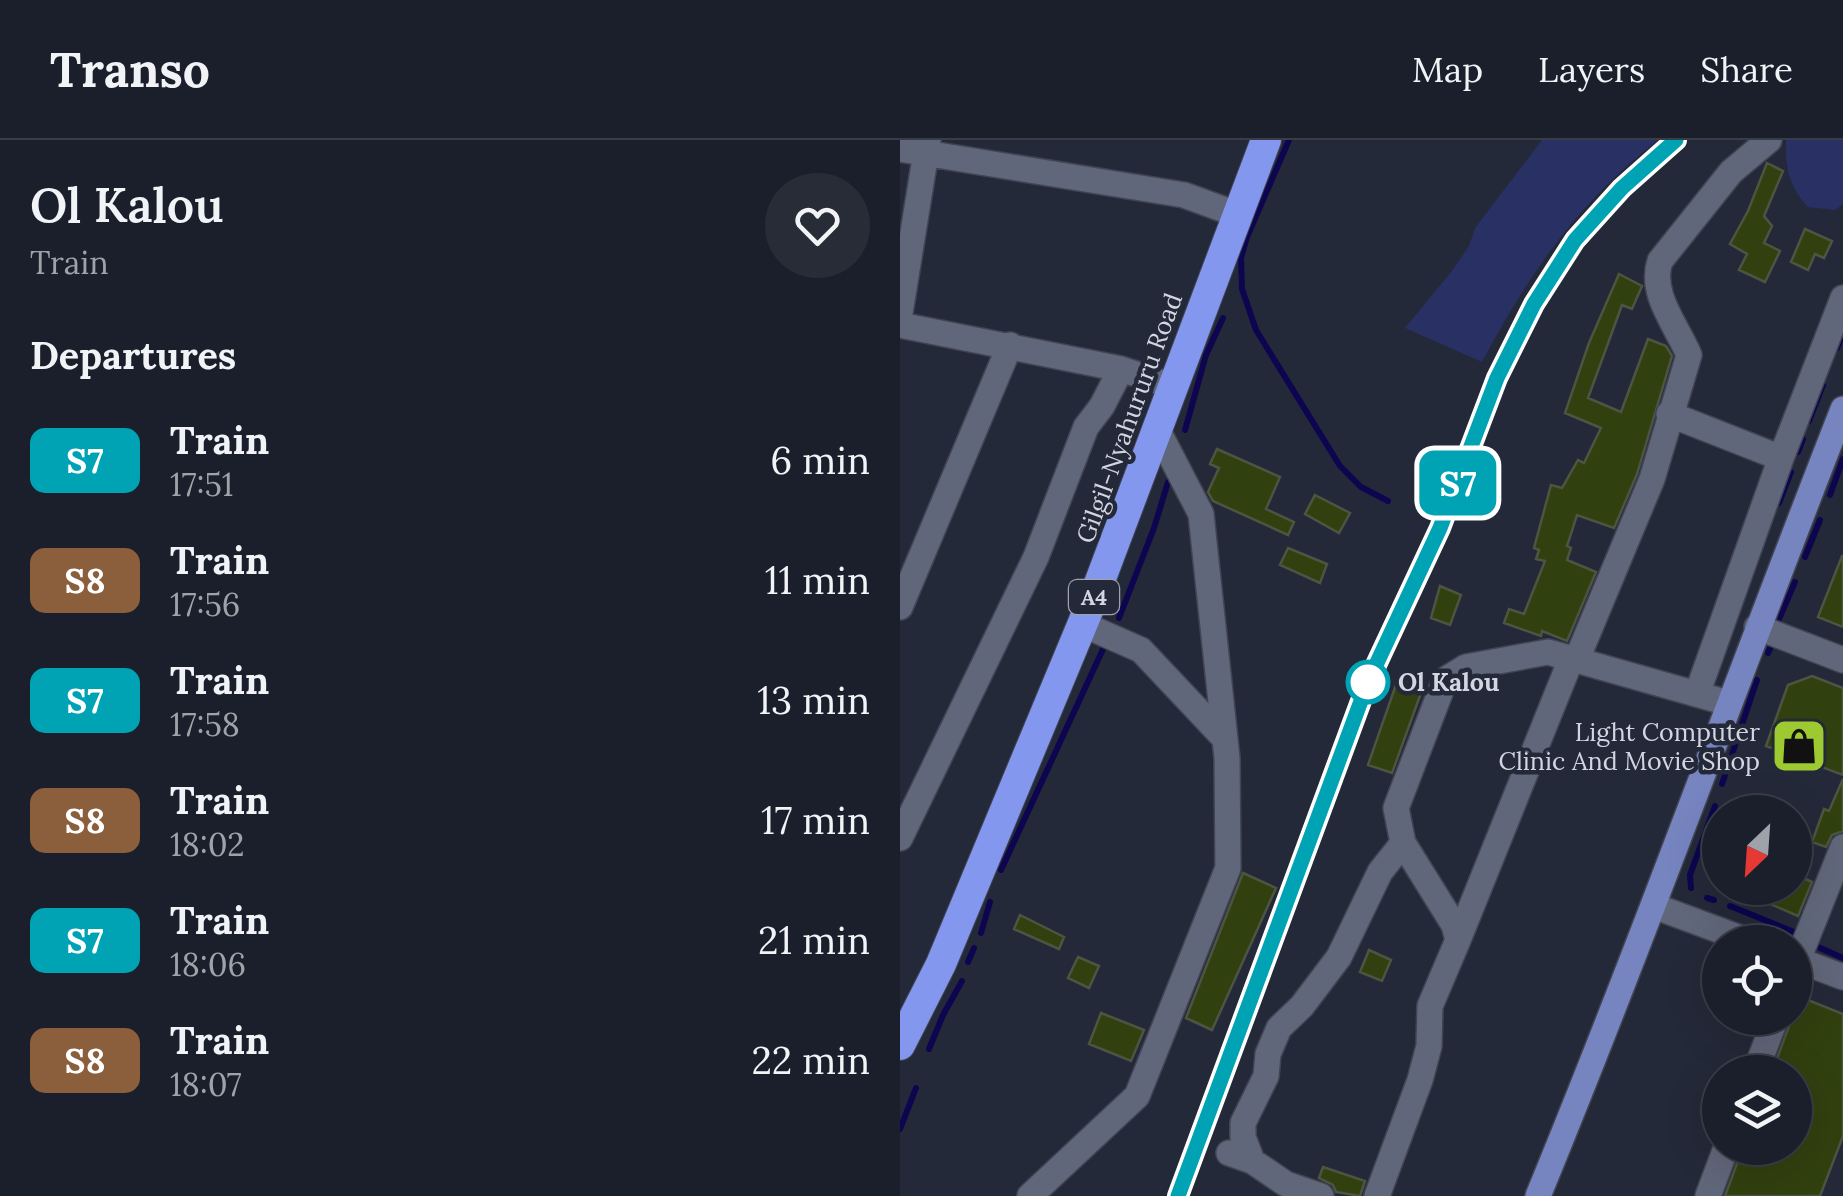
<!DOCTYPE html>
<html lang="en">
<head>
<meta charset="utf-8">
<style>
  body { margin:0; font-family:Lora,serif; background:#282c37; color:#f1f3f6; height:100vh; display:flex; flex-direction:column; font-size:38px; white-space:nowrap }
  * { box-sizing:border-box; margin:0 }
  p { font-size:32px; color:#a0a2a9 }
  .icon { flex:none; width:55px; height:55px; fill:none; stroke:currentColor; stroke-width:2; stroke-linecap:round; stroke-linejoin:round }
  .map { position:relative; flex:1; overflow:hidden }
  .details { display:flex; flex-direction:column; background:#1b1f2b; width:900px }
  .details>* { flex:none }
  .badge { padding:0 20px; border-radius:15px; font-size:35px; line-height:65px }
  .needle { width:65px; rotate:205deg }
  .buttons { position:absolute; left:802px; top:655px; display:grid; gap:20px }
  .buttons a { display:grid; place-items:center; width:110px; height:110px; border-radius:50%; background:#1b1f2b; box-shadow:0 10px 40px #0002,0 0 0 2px #393d47; font-size:50px }
  .map>.badge { position:absolute; translate:-50% -50%; box-shadow:0 0 0 5px #fff }
  h2 { padding:0 30px; font-size:38px; line-height:90px }
  .round { display:grid; place-items:center; flex:none; width:105px; height:105px; border-radius:52px; background:#282c37 }
  .headline { display:flex; align-items:center; justify-content:space-between; height:170px; padding:0 30px }
  h1 { font-size:48px; font-weight:600; line-height:75px }
  ul { padding:0; list-style:none }
  li { display:flex; align-items:center; gap:30px; height:120px; padding:0 30px }
  li div { flex:1 }
  li b { display:block; font-size:38px }
  li em { font-style:normal }
  li .badge { min-width:110px; font-weight:700; text-align:center }
  header { display:flex; align-items:center; gap:60px; box-sizing:border-box; height:140px; padding:0 50px; background:#1b1f2b; border-bottom:2px solid #393d47 }
  header strong { font-size:48px }
  nav { display:flex; gap:55px; margin-inline-start:auto; font-size:35px }
  main { display:flex; flex:1; min-height:0 }
  .map>svg:first-child { display:block }
  .green { fill:#283064 }
  .lines { fill:none; stroke-linecap:round; stroke-linejoin:round }
  .stream { stroke:#0d054f; stroke-width:6 }
  .building { fill:#31400f; stroke:#4d5441; stroke-width:2.5 }
  .minor-casing { stroke:#414452; stroke-width:28 }
  .major-casing { stroke:#414452; stroke-width:28 }
  .highway-casing { stroke:#414452; stroke-width:32 }
  .minor { stroke:#61677a; stroke-width:25 }
  .major { stroke:#7684c0; stroke-width:25 }
  .highway { stroke:#8497ef; stroke-width:30 }
  .rail-casing { stroke:#9da0ad; stroke-width:10 }
  .rail { stroke:#242939; stroke-width:6; stroke-dasharray:19; stroke-linecap:butt }
  .line-casing { stroke:#fff; stroke-width:22 }
  .line { stroke:#00a3b4; stroke-width:15 }
  .stop-dot { fill:#fff; stroke:#00a3b4; stroke-width:5 }
  .labels { text-anchor:middle; stroke-width:9; stroke-linejoin:round; paint-order:stroke }
  .shield { fill:#242939; stroke:#9ea2af; stroke-width:2.5 }
  .shield-label { font-size:22px; font-weight:bold; fill:#d3d6e1 }
  .street-label { font-size:25px; fill:#d3d6e1; stroke:#242939 }
  .stop-label { font-size:25px; font-weight:bold; fill:#d3d6e1; stroke:#242939; text-anchor:start }
  .poi-label { font-size:25px; fill:#d3d6e1; stroke:#242939; text-anchor:end }
</style>
</head>
<body>
<header>
<strong>Transo</strong>
<nav><a>Map</a><a>Layers</a><a>Share</a></nav>
</header>
<main>
<section class="details">
<div class="headline"><div><h1>Ol Kalou</h1><p>Train</p></div><a class="round"><svg class="icon" aria-label="heart" viewBox="0 0 24 24"><path d="M12 20l-8-8c-3-5 5-10 8-4 3-6 11-1 8 4z"/></svg></a></div>
<h2>Departures</h2>
<ul>
<li><span class="badge" style="background:#00a3b4;color:#fff">S7</span><div><b>Train</b><p>17:51</p></div><em>6 min</em></li>
<li><span class="badge" style="background:#8b5e3c;color:#fff">S8</span><div><b>Train</b><p>17:56</p></div><em>11 min</em></li>
<li><span class="badge" style="background:#00a3b4;color:#fff">S7</span><div><b>Train</b><p>17:58</p></div><em>13 min</em></li>
<li><span class="badge" style="background:#8b5e3c;color:#fff">S8</span><div><b>Train</b><p>18:02</p></div><em>17 min</em></li>
<li><span class="badge" style="background:#00a3b4;color:#fff">S7</span><div><b>Train</b><p>18:06</p></div><em>21 min</em></li>
<li><span class="badge" style="background:#8b5e3c;color:#fff">S8</span><div><b>Train</b><p>18:07</p></div><em>22 min</em></li>
</ul>
</section>
<div class="map">
<svg width="943" height="1056" viewBox="0 0 943 1056">
  <rect width="100%" height="100%" fill="#242939"/>
  <path class="green" d="M642,0H758C679,61 628,135 582,222L505,188L552,131L569,106L575,88Z
    M886,0H943V64L935,70L908,67C889,47 885,27 886,0Z"/>
  <g class="lines">
    <path class="stream" d="M389,0L347,97L341,118L342,149L356,190L440,326L461,347L488,361
      M937,208L943,194
      M909,281L923,245
      M285,290L306,215L323,178
      M898,312L903,299
      M930,355L943,319
      M879,363L891,332
      M905,417L920,380
      M219,478L254,388L268,342
      M879,479L895,442
      M868,513L871,506
      M822,644L857,540
      M101,730L204,507
      M791,748L790,735L815,666
      M807,758L814,760
      M830,766L894,792
      M81,793L90,762
      M918,807L943,818
      M68,822L74,808
      M29,909L43,875L62,841
      M0,989L16,948"/>
  </g>
  <path class="building" d="M867,23L883,31L864,76L872,86L864,103L880,111L865,142L839,130L847,114L830,104L848,71Z
    M905,89L932,101L924,118L915,114L908,130L891,122Z
    M719,134L742,146L732,169L722,165L688,258L721,272L748,199L766,206L772,216L737,334L714,388L677,375L667,406L671,408L667,420L696,432L667,501L642,491L641,496L604,483L609,469L624,474L645,421L636,419L639,410L634,408L651,345L662,348L678,320L684,323L701,288L665,273L689,203Z
    M317,309L380,337L366,369L394,382L388,395L313,361L308,352L319,328L310,324Z
    M415,355L450,373L439,393L405,374Z
    M388,408L427,424L420,443L380,425Z
    M942,416H943V487L918,477Z
    M540,446L561,455L550,485L531,478Z
    M500,533L525,542L492,633L468,625Z
    M912,536L943,548V635L866,606L888,545Z
    M943,639V691L932,695L926,707L912,702L924,669L929,671Z
    M343,733L376,748L312,890L286,878Z
    M899,736L912,742L898,776L833,748H895Z
    M120,775L164,797L159,809L114,789Z
    M469,810L491,820L482,841L460,832Z
    M178,817L199,826L189,848L168,838Z
    M898,856L943,874V996L920,1056H825L842,1010L860,1017L863,1008H895V932H872L892,878H895Z
    M201,873L244,890L231,921L189,904Z
    M423,1027L465,1041L460,1056L436,1052L433,1045L419,1038Z"/>
  <g class="lines">
    <g class="minor-casing">
      <path id="minor" d="M0,9L284,55L336,74
        M0,173L28,0
        M0,185L221,229L272,246
        M769,274L881,318
        M0,467L110,205
        M182,484L241,510L325,599
        M857,487L943,520
        M677,519L752,339L789,215C777,186 749,154 760,121L831,32L869,0
        M797,554L881,318L943,158
        M0,698L136,417L186,287L202,266L221,229
        M754,766L851,802
        M558,800L672,517
        M895,819L943,837
        M895,827L943,707
        M855,932L876,878
        M329,1013L352,1021L386,1044L421,1056
        M352,1021L343,997V983L366,936L368,914L379,888L402,866L439,817L480,732L503,703
        M130,1056L237,956L328,728L327,618L301,374L258,291
        M477,1056L520,940L529,906L530,866L558,800L554,785L503,703L496,668L545,540L566,527L648,512L828,563
        M808,1056L826,1008"/>
    </g>
    <g class="major-casing">
      <path id="major" d="M638,1056C745,796 840,531 943,269"/>
    </g>
    <g class="highway-casing">
      <path id="highway" d="M0,905L41,824L197,449L366,0"/>
    </g>
    <use href="#minor" class="minor"/>
    <use href="#major" class="major"/>
    <use href="#highway" class="highway"/>
    <g class="rail-casing">
      <path id="rail" d="M278,1056L468,542L540,388L597,238L634,164L675,100L722,48L776,0"/>
    </g>
    <use href="#rail" class="rail"/>
  </g>
  <g class="lines">
    <g class="line-casing">
      <path id="line" d="M278,1056L468,542L540,388L597,238L634,164L675,100L722,48L776,0"/>
    </g>
    <use href="#line" class="line"/>
  </g>
  <defs>
    <g id="shop-square" transform="scale(2.875)"><rect x="-9" y="-9" width="18" height="18" rx="4" fill="#9dca30" stroke="#242939"/><path d="M-5-2.5h2.3a2.7 3.5 0 0 1 5.4 0H5L5.5 6h-11ZM-1.5-2.5h3a1.5 2.3 0 0 0-3 0Z" fill="#111"/></g>
  </defs>
  <g fill-rule="evenodd">
    <use href="#shop-square" x="899" y="606"/>
  </g>
  <circle class="stop-dot" cx="468" cy="542" r="20"/>
  <g class="labels">
    <rect class="shield" x="169" y="440" width="50" height="34" rx="8"/>
    <g class="shield-label">
      <text x="194" y="465">A4</text>
    </g>
    <g class="street-label">
      <text transform="translate(229 278) rotate(-70)" y="9">Gilgil-Nyahururu Road</text>
    </g>
    <g class="stop-label">
      <text x="498" y="551">Ol Kalou</text>
    </g>
    <g class="poi-label">
      <text x="860" y="601">Light Computer<tspan x="860" dy="29">Clinic And Movie Shop</tspan></text>
    </g>
  </g>
</svg>
<div class="buttons">
<a><svg class="needle" viewBox="-14 -14 28 28"><path d="M0-13l5 13h-10z" fill="#e53935"/><path d="M0 13l5-13h-10z" fill="#a0a2a9"/></svg></a>
<a><svg class="icon" aria-label="locate" viewBox="0 0 24 24"><circle cx="12" cy="12" r="6"/><path d="M12 2v4M12 18v4M2 12h4M18 12h4"/></svg></a>
<a><svg class="icon" aria-label="layers" viewBox="0 0 24 24"><path d="M12 4l9 5-9 5-9-5zM3 14l9 5 9-5"/></svg></a>
</div>
<b class="badge" style="left:558px;top:343px;background:#00a3b4;color:#fff">S7</b>
</div>
</main>
</body>
</html>
